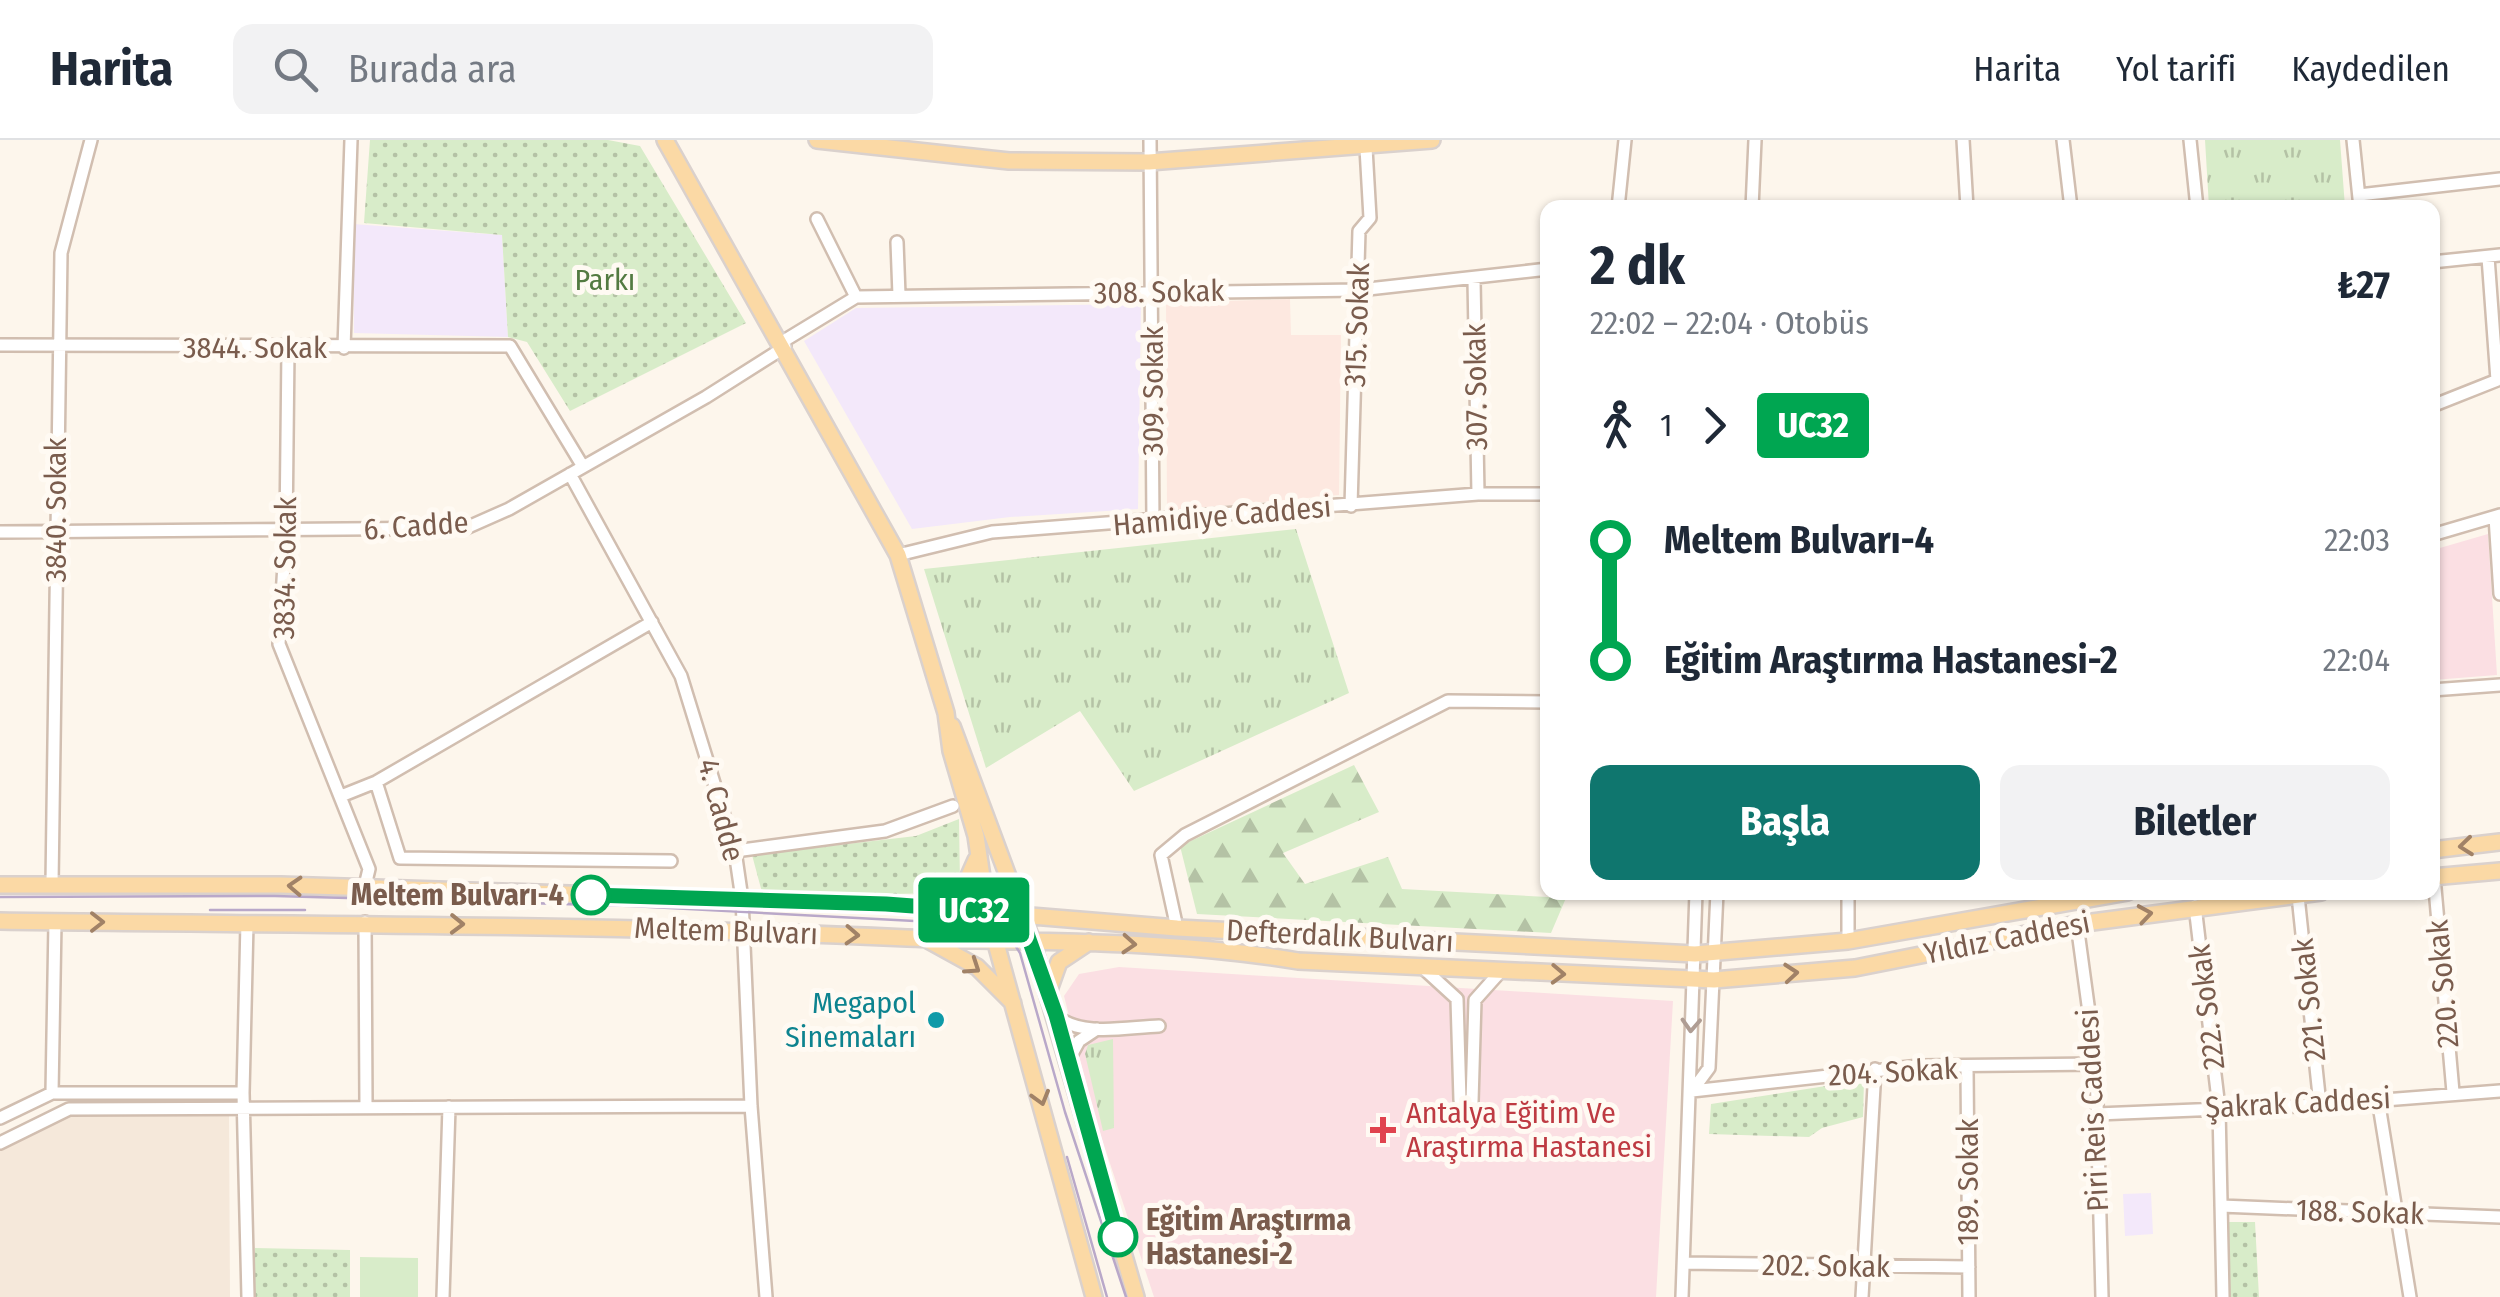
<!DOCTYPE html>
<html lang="tr">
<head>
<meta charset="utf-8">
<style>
  body { margin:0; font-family:"Fira Sans Condensed",sans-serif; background:#f2f2f3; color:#1f2937; height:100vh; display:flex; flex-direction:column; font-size:38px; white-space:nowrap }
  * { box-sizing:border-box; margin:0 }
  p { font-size:32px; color:#747a83 }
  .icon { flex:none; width:55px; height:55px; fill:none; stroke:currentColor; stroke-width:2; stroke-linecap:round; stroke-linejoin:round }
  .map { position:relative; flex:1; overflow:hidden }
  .sheet { position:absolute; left:1540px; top:60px; width:900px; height:700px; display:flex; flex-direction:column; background:#fff; border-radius:20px; box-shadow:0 2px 8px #0004 }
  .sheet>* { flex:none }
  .badge { padding:0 20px; border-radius:8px; font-size:35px; line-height:65px }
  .map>.badge { position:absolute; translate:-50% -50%; box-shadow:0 0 0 5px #fff }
  .legs { display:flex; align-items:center; gap:15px; height:110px; padding:0 50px; font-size:32px }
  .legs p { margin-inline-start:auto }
  .overview { display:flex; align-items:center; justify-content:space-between; height:170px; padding:0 50px }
  h1 { font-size:55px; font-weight:700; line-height:75px }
  .primary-button { display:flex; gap:20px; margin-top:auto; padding:20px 50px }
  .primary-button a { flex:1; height:115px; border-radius:20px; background:#0f766e; color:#fff; font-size:40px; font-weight:700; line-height:115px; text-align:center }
  .primary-button a+a { background:#f2f2f3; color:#1f2937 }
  ul { padding:0 50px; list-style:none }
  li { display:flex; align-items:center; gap:35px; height:120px; font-size:38px }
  li i { display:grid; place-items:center; width:15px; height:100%; margin:0 12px; background:currentColor }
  li i::after { content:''; width:25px; height:25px; margin:-12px; border:8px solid; border-radius:50%; background:#fff }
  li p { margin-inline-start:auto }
  li:first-child i { background:linear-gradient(#0000 50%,currentColor 0) }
  li:last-child i { background:linear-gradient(currentColor 50%,#0000 0) }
  header { display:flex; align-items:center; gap:60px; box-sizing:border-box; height:140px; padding:0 50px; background:#fff; border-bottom:2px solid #e0e1e3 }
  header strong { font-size:48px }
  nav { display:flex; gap:55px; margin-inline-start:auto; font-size:35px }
  .search { width:700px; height:90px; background:#f2f2f3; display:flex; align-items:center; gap:25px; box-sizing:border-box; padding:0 35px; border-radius:20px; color:#747a83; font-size:38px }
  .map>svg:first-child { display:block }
  .residential { fill:#f5e8da }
  .commercial { fill:#fde8e0 }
  .education { fill:#f3e8fa }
  .medical { fill:#fbdfe3 }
  .grass { fill:url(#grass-tufts) }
  .forest { fill:url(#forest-firs) }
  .park { fill:url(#park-dots) }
  .pitch { fill:#d8ecc9 }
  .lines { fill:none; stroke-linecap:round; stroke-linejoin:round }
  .minor-casing { stroke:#d1beb0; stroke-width:16 }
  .major-casing { stroke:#dad1cd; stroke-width:20 }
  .minor { stroke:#fff; stroke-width:11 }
  .major { stroke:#fbd9a5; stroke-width:15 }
  .tram { stroke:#b9a8c9; stroke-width:2.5 }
  .oneway { stroke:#a18267 }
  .oneway2 { stroke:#af9d94 }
  .line-1-casing { stroke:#fff; stroke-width:22 }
  .line-1 { stroke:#00a651; stroke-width:15 }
  .stop-1-dot { fill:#fff; stroke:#00a651; stroke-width:5 }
  .culture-dot { fill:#0f9aa8; stroke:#fffaf3; stroke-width:4 }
  .health-dot { fill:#e0444e; stroke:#fffaf3; stroke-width:4 }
  .labels { text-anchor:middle; stroke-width:10; stroke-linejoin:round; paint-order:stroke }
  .park-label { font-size:30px; fill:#537a41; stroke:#fffaf3 }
  .street-label { font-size:30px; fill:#7a5c4d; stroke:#fffaf3 }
  .stop-label { font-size:30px; font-weight:bold; fill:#7a5c4d; stroke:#fffaf3; text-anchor:end }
  .culture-label { font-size:30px; fill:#0d838f; stroke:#fffaf3; text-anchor:end }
  .health-label { font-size:30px; fill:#be3a42; stroke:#fffaf3; text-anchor:start }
</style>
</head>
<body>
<header>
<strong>Harita</strong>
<div class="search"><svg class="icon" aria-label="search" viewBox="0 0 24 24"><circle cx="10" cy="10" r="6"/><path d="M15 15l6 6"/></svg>Burada ara</div>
<nav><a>Harita</a><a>Yol tarifi</a><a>Kaydedilen</a></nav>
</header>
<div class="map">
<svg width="2500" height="1157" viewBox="0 0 2500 1157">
  <defs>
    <pattern id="grass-tufts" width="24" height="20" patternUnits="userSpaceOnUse" patternTransform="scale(2.5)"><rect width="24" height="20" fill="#d8ecc9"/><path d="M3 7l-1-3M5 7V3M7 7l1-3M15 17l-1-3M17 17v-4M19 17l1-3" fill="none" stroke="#b4c2a5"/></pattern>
    <pattern id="forest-firs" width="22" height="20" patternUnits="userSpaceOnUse" patternTransform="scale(2.5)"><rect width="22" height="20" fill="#d8ecc9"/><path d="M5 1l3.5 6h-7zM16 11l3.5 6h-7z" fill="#b4c2a5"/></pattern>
    <pattern id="park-dots" width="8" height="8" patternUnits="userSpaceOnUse" patternTransform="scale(2.5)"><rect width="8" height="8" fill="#d8ecc9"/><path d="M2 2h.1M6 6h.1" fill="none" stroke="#b4c2a5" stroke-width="1.8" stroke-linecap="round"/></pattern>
  </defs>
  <rect width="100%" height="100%" fill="#fdf6ec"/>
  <path class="residential" d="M61,965L229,968L230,1157H0V1002Z"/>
  <path class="commercial" d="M1290,159L1291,195H1341L1339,355L1167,371L1166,163Z"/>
  <path class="education" d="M353,84L502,95L508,197L354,193Z
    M1141,164L1138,369L1010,377L912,389L804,201L856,168Z
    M2151,1053L2153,1094L2125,1096L2123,1054Z"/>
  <path class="medical" d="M2488,394L2497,535L2433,540V410Z
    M1119,827L1673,861L1656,1157H1154L1095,978L1064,856L1079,834Z"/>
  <path class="grass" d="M2205,0H2340L2345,67H2209Z
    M1296,389L1349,553L1134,651L1080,571L986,628L924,429Z
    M1113,899L1114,988L1103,991L1085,914L1088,905Z"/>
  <path class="forest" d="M1354,625L1379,672L1283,713L1305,744L1388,717L1402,749L1566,758L1551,793L1197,774L1180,706Z"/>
  <path class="park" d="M370,0H608L640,6L746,183L570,271L527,202L508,197L502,95L364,83Z
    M959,679L960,744L952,753L763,756L752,715L916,696Z
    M1864,940L1863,977L1822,988L1809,997L1709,994L1711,964Z
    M2228,1082H2255L2259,1157H2230Z
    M255,1108L350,1110V1157H254Z"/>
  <path class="pitch" d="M360,1117L418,1118V1157H360Z"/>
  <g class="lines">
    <g class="minor-casing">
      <path id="minor" d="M1150,0L1153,383
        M1963,0L1967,68
        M2063,0L2071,68
        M2190,0L2197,68
        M2353,0L2360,68
        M2359,55L2500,39
        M1618,68L1625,0
        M1752,68L1755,0
        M817,79L856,157
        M897,102L899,155
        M2488,117L2497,240
        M2432,122L2500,115
        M1474,140L1478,354
        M782,202L856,157L1359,150L1548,129
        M0,205L510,206L582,325
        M344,208L351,0
        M288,209L286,393L279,504L369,729L364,750
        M2432,266L2500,239
        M570,334L681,536L735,711L742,759L751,966L766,1157
        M1351,366L1359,91L1370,78L1366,8
        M2495,377L2500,454
        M0,392L466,388L509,369L706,257L785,207
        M2432,395L2500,375
        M898,415L992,392L1478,354H1548
        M2432,550L2500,545
        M376,642L400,718L671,721
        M341,656L376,642L652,482
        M735,711L885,691L953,666
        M2434,737L2453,952
        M52,744L61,113L91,0
        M1848,752V801
        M2298,756L2320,965
        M2195,766L2219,968L2223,1157
        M365,782L366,965
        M247,783L243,953L248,1157
        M2077,784L2096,924L2102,1157
        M1177,788L1161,715L1185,695L1448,561L1548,562
        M1422,827L1457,859L1460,960L1472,962L1475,860L1500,832
        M1055,875C1081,898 1127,887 1159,886
        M1068,921L1079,901L1097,889
        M1967,928L1969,1157
        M1692,951L1919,926L2096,924
        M1692,951L1709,928L1717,752
        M52,953L55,782
        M2378,959L2410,1157
        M2097,974L2320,965L2500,951
        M0,978L52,953H243
        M0,1003L69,969L751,966
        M2221,1066L2500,1077
        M1684,1123L1969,1127
        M443,1157L449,967
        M1682,1157L1696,752
        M1862,1157L1875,929"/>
    </g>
    <g class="major-casing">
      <path id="major" d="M665,0L898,415L946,573L951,611L976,696L987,771L1094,1157
        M817,0L1009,21L1149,22L1432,0
        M952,586L1032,801L1136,1157
        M2432,710L2500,702
        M2432,737L2500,731
        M0,745H281L886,764L1177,788L1695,814L1848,801L2128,752
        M932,763L964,747L976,720
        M0,781C302,785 604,784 907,798C1038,803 1168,799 1298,821L1714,840L1855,828L2077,784L2321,752
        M928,800L977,827L1013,863
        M1049,850L1059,822L1089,802"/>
    </g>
    <use href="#minor" class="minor"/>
    <use href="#major" class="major"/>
    <path class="tram" d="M0,757L275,756L631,766L991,785L1007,792L1020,813L1065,972L1126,1157
      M210,770H305
      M1067,1017L1107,1157"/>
  </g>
  <defs><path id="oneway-chevron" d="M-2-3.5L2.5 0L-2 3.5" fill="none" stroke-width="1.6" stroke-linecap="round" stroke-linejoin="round" transform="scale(2.5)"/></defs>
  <g class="oneway">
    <use href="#oneway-chevron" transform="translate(2466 706) rotate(174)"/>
    <use href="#oneway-chevron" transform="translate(295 746) rotate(-177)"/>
    <use href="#oneway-chevron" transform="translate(2145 774) rotate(-9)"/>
    <use href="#oneway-chevron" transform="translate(97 782)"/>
    <use href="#oneway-chevron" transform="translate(457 784) rotate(1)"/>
    <use href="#oneway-chevron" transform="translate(852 795) rotate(3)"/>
    <use href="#oneway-chevron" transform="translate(1129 804) rotate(4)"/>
    <use href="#oneway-chevron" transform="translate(973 827) rotate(34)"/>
    <use href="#oneway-chevron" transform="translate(1791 833) rotate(-5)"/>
    <use href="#oneway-chevron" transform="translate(1558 834) rotate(2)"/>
    <use href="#oneway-chevron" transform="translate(1041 958) rotate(74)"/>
  </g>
  <use class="oneway2" href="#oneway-chevron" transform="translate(1691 885) rotate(93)"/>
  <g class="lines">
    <g class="line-1-casing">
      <path id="line-1" d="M591,755L886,764L1020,774L1056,875L1118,1097"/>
    </g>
    <use href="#line-1" class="line-1"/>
  </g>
  <g class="stop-1-dot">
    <circle cx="591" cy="755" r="18"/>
    <circle cx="1118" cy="1097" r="18"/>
  </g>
  <circle class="culture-dot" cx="936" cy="880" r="10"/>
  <path class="health-dot" d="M1378 975h10v10h10v10h-10v10h-10v-10h-10v-10h10z"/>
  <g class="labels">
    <g class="park-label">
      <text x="605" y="150">Parkı</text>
    </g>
    <g class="street-label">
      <text transform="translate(1159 152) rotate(-1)" y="10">308. Sokak</text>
      <text transform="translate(1357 185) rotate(-88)" y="10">315. Sokak</text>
      <text x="255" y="218">3844. Sokak</text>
      <text transform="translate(1476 247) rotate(-91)" y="10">307. Sokak</text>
      <text transform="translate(1153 251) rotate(-90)" y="10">309. Sokak</text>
      <text transform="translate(56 370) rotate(-90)" y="10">3840. Sokak</text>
      <text transform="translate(1222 376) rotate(-5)" y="10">Hamidiye Caddesi</text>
      <text transform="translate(416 386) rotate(-4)" y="10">6. Cadde</text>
      <text transform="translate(285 428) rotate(-89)" y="10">3834. Sokak</text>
      <text transform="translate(721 670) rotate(75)" y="10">4. Cadde</text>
      <text transform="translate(726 791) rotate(2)" y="10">Meltem Bulvarı</text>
      <text transform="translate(1340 796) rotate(3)" y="10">Defterdalık Bulvarı</text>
      <text transform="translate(2007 798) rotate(-11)" y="10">Yıldız Caddesi</text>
      <text transform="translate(2443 844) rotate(-95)" y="10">220. Sokak</text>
      <text transform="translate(2309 860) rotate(-96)" y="10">221. Sokak</text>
      <text transform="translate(2207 867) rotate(-97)" y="10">222. Sokak</text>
      <text transform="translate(1893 932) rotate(-3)" y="10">204. Sokak</text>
      <text transform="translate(2298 963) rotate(-3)" y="10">Şakrak Caddesi</text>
      <text transform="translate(2093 970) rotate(-93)" y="10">Piri Reis Caddesi</text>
      <text transform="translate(1968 1042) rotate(-90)" y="10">189. Sokak</text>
      <text transform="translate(2360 1072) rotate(2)" y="10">188. Sokak</text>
      <text transform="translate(1826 1126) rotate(1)" y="10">202. Sokak</text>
    </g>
    <g class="stop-label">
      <text x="564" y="765">Meltem Bulvarı-4</text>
      <text x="1146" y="1090" text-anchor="start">Eğitim Araştırma<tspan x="1146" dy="34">Hastanesi-2</tspan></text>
    </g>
    <g class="culture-label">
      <text x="916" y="873">Megapol<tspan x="916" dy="34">Sinemaları</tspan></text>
    </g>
    <g class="health-label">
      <text x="1406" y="983">Antalya Eğitim Ve<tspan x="1406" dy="34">Araştırma Hastanesi</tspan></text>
    </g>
  </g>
</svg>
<b class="badge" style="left:974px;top:770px;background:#00a651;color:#fff">UC32</b>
<section class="sheet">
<div class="overview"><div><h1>2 dk</h1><p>22:02 – 22:04 · Otobüs</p></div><b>₺27</b></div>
<div class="legs"><svg class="icon" aria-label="walk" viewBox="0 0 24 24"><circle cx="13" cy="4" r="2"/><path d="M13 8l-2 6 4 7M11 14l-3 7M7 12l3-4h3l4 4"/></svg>1<svg class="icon" aria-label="forward" viewBox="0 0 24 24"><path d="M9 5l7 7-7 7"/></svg><b class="badge" style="background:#00a651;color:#fff">UC32</b></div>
<ul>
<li><i style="color:#00a651"></i><b>Meltem Bulvarı-4</b><p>22:03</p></li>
<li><i style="color:#00a651"></i><b>Eğitim Araştırma Hastanesi-2</b><p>22:04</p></li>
</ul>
<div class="primary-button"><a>Başla</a><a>Biletler</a></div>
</section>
</div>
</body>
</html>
